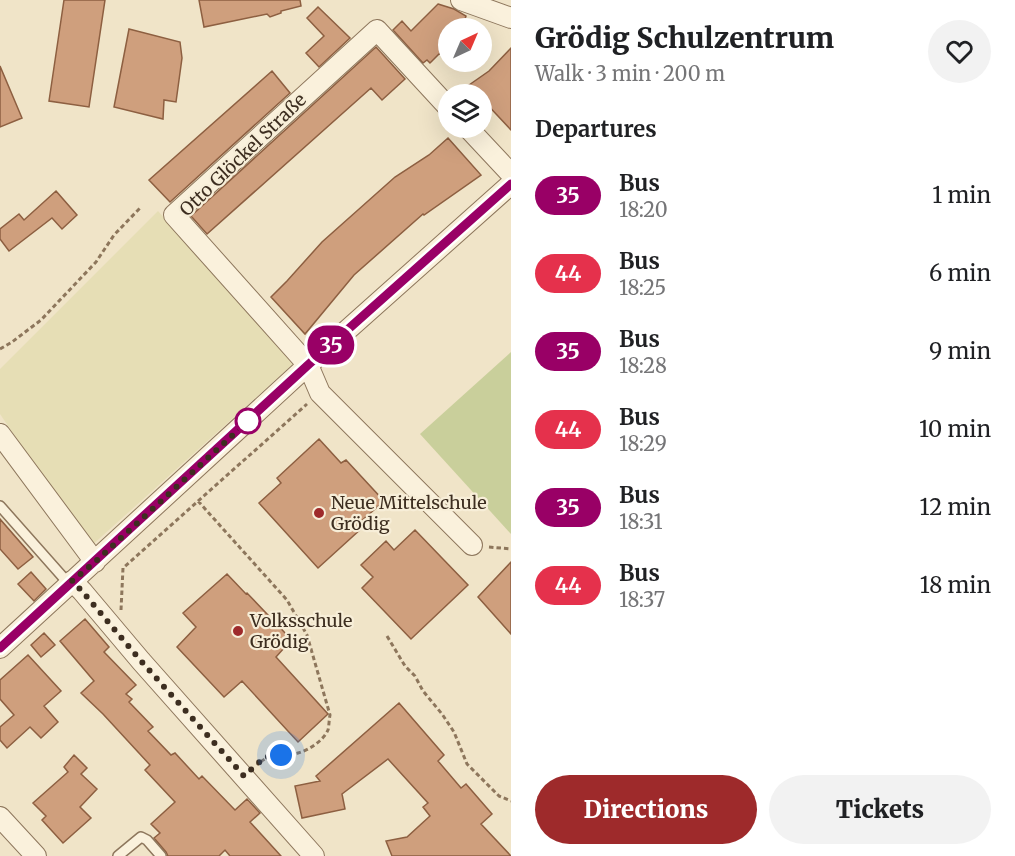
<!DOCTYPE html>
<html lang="en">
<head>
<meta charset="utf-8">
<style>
  body { margin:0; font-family:Merriweather,serif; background:#f2f2f2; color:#202124; height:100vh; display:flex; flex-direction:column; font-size:22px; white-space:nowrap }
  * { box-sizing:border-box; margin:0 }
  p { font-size:20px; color:#757577 }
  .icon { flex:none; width:33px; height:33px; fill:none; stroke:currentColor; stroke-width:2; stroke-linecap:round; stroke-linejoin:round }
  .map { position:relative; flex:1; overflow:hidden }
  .side { display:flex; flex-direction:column; background:#fff; width:504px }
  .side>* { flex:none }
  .badge { padding:0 12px; border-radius:20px; font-size:21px; line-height:39px }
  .needle { width:39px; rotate:44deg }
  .controls { position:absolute; left:438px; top:18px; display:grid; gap:12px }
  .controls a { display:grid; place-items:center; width:54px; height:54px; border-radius:50%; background:#fff; box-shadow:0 6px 24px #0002; font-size:30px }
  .you { position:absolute; width:30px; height:30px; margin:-15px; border:4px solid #fff; border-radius:50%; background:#1a73e8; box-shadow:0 0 0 9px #1a73e833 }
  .map>.badge { position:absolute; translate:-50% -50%; box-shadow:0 0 0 3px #fff }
  h2 { padding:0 24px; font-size:22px; line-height:54px }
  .round { display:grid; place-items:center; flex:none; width:63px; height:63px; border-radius:32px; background:#f2f2f2 }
  .summary { display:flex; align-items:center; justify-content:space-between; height:102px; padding:0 24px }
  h1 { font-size:28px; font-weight:800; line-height:45px }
  .cta { display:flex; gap:12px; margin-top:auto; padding:12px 24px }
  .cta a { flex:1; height:69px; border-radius:36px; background:#9e2a2b; color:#fff; font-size:24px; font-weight:800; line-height:69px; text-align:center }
  .cta a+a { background:#f2f2f2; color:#202124 }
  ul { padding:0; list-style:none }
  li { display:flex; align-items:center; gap:18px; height:78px; padding:0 24px }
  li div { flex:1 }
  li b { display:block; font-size:22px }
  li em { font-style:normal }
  li .badge { min-width:66px; font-weight:700; text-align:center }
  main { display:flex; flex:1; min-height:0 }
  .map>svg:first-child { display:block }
  .farmland { fill:#e6deb5 }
  .green { fill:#c9cf9b }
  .building { fill:#cf9f7d; stroke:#8d5f41; stroke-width:1.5 }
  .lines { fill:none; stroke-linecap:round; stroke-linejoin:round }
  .service-casing { stroke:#8d765c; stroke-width:12 }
  .minor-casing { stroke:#8d765c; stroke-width:22 }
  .path { stroke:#8d765c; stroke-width:3; stroke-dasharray:4.5 3; stroke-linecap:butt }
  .service { stroke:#faf1dc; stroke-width:9 }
  .minor { stroke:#faf1dc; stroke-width:20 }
  .line-casing { stroke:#fff; stroke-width:14 }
  .line { stroke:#906; stroke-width:9 }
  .walk { stroke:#3d2e20; stroke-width:6; stroke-dasharray:0 10.8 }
  .stop-dot { fill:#fff; stroke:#906; stroke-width:3 }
  .poi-dot { fill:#9e2a2b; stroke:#f7eed8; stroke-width:2 }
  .labels { text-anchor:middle; stroke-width:4.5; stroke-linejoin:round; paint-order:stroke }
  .street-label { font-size:18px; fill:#3d2e20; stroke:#f7eed8 }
  .poi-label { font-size:18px; fill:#3d2e20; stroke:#f7eed8; text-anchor:start }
</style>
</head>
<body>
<main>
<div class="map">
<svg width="511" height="856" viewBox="0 0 511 856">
  <rect width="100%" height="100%" fill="#f0e4c8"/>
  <path class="farmland" d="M158,211L293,364L90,547L0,414V369Z"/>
  <path class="green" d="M511,352V534L420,434Z"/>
  <path class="building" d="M64,0H105L89,107L49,101Z
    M199,0H300L301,6L281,11V13L270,17L267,14L204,27Z
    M438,4L454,9L466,16L462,28H448V61L440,53L430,63L427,60L423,63L393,30L402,21L411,31Z
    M318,7L350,38L319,67L306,53L324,36L307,18Z
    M129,29L180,42L182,58L176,102L164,100L163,119L114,107Z
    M376,47L405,79L382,100L371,88L207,234L191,216Z
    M511,48V130L482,99V94H478L469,85L489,71Z
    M0,66L22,118L0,127Z
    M272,71L290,93L170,202L149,180Z
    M448,138L481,175L424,215L423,214L354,275L305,334L271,297L287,281L322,242L395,177L429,155Z
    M56,191L77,215L62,229L52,218L9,251L0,239V229L19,214L24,220Z
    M319,439L341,463L346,460L384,501L358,524L362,528L318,568L259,503L281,483L277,478Z
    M0,519L33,557L18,569L0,549Z
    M415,530L468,585L411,639L362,588L373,577L361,565L386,541L394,550Z
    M511,562V634L478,597Z
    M31,572L46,589L34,601L18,584Z
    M227,574L246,594L247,593L288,636L281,640L285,647L276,657L328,714L298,742L242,681L224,697L177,647L196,627L183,613Z
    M85,619L109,647L104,652L136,685L126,694L132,699L129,702L153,727L148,731L171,755L175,753L199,779L202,776L235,810L247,799L260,813L250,822L281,856H230L225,850L219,856H168L166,852L154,838L160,833L151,824L175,802L145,770L150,765L103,714L81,693L94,681L60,641Z
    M44,633L55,645L41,657L31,645Z
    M28,655L61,691L44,706L58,722L41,738L30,727L7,748L0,740V727L14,715L0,699V680Z
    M399,703L444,755L438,761L461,788L466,784L492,814L481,824L511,856H392L386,841L407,837L430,816L423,807L428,803L388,759L342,794L345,809L302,818L295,786L320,781L316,776Z
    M74,755L87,768L81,774L97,789L80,807L91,818L63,843L42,820L46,816L33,803L68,772L64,767Z"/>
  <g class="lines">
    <g class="service-casing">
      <path id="service" d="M0,506L69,584
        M118,856L141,837L147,840L161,856"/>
    </g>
    <g class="minor-casing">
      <path id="minor" d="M461,0L511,18
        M448,107L377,30L174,215L308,365L320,393L472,545
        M468,128L511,174
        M0,434L95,562
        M72,581L82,591L141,661L314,856
        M0,648L308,365L511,184
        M0,817L36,856"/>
    </g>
    <path class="path" d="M0,349L12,342L41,320L96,262L114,235L141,207
      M198,501L287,600L307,635L330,715C329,720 329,726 328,730C323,741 309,750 298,753C280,758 272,751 257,765
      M489,547L511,549
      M121,610L123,568L307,404
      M387,636L405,666L415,676L423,691L442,714L454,732L467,764L499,796L511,801"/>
    <use href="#service" class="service"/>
    <use href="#minor" class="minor"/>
  </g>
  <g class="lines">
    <g class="line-casing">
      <path id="line" d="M0,648L308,365L511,184"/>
    </g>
    <use href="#line" class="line"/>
    <path class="walk" d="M248,421L95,562L72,581L82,591L141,661L244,776L265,757L281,755"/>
  </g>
  <circle class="stop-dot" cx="248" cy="421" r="12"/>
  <g class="poi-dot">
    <circle cx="319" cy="513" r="6"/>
    <circle cx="238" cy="631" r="6"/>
  </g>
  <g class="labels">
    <g class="street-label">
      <text transform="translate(243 155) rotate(-44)" y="6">Otto Glöckel Straße</text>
    </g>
    <g class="poi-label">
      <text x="331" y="509">Neue Mittelschule<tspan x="331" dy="21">Grödig</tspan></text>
      <text x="250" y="627">Volksschule<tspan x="250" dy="21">Grödig</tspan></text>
    </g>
  </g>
</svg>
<div class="controls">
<a><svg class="needle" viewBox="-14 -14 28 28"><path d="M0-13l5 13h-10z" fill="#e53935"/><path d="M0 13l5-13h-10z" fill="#757577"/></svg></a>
<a><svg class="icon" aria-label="layers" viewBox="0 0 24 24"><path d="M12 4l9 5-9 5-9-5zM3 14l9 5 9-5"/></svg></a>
</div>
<div class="you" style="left:281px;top:755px"></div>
<b class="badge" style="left:331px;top:345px;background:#906;color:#fff">35</b>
</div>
<section class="side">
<div class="summary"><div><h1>Grödig Schulzentrum</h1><p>Walk · 3 min · 200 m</p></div><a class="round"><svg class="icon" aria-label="heart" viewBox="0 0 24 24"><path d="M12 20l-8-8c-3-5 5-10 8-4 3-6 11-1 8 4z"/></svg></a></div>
<h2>Departures</h2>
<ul>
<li><span class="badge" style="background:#906;color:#fff">35</span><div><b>Bus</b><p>18:20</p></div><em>1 min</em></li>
<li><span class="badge" style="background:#e5314c;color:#fff">44</span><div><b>Bus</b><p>18:25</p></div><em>6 min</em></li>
<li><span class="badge" style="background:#906;color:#fff">35</span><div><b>Bus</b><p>18:28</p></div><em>9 min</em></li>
<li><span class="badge" style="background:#e5314c;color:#fff">44</span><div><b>Bus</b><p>18:29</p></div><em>10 min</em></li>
<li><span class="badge" style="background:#906;color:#fff">35</span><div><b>Bus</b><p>18:31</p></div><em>12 min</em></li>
<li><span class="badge" style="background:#e5314c;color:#fff">44</span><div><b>Bus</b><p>18:37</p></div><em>18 min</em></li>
</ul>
<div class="cta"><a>Directions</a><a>Tickets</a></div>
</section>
</main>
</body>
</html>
